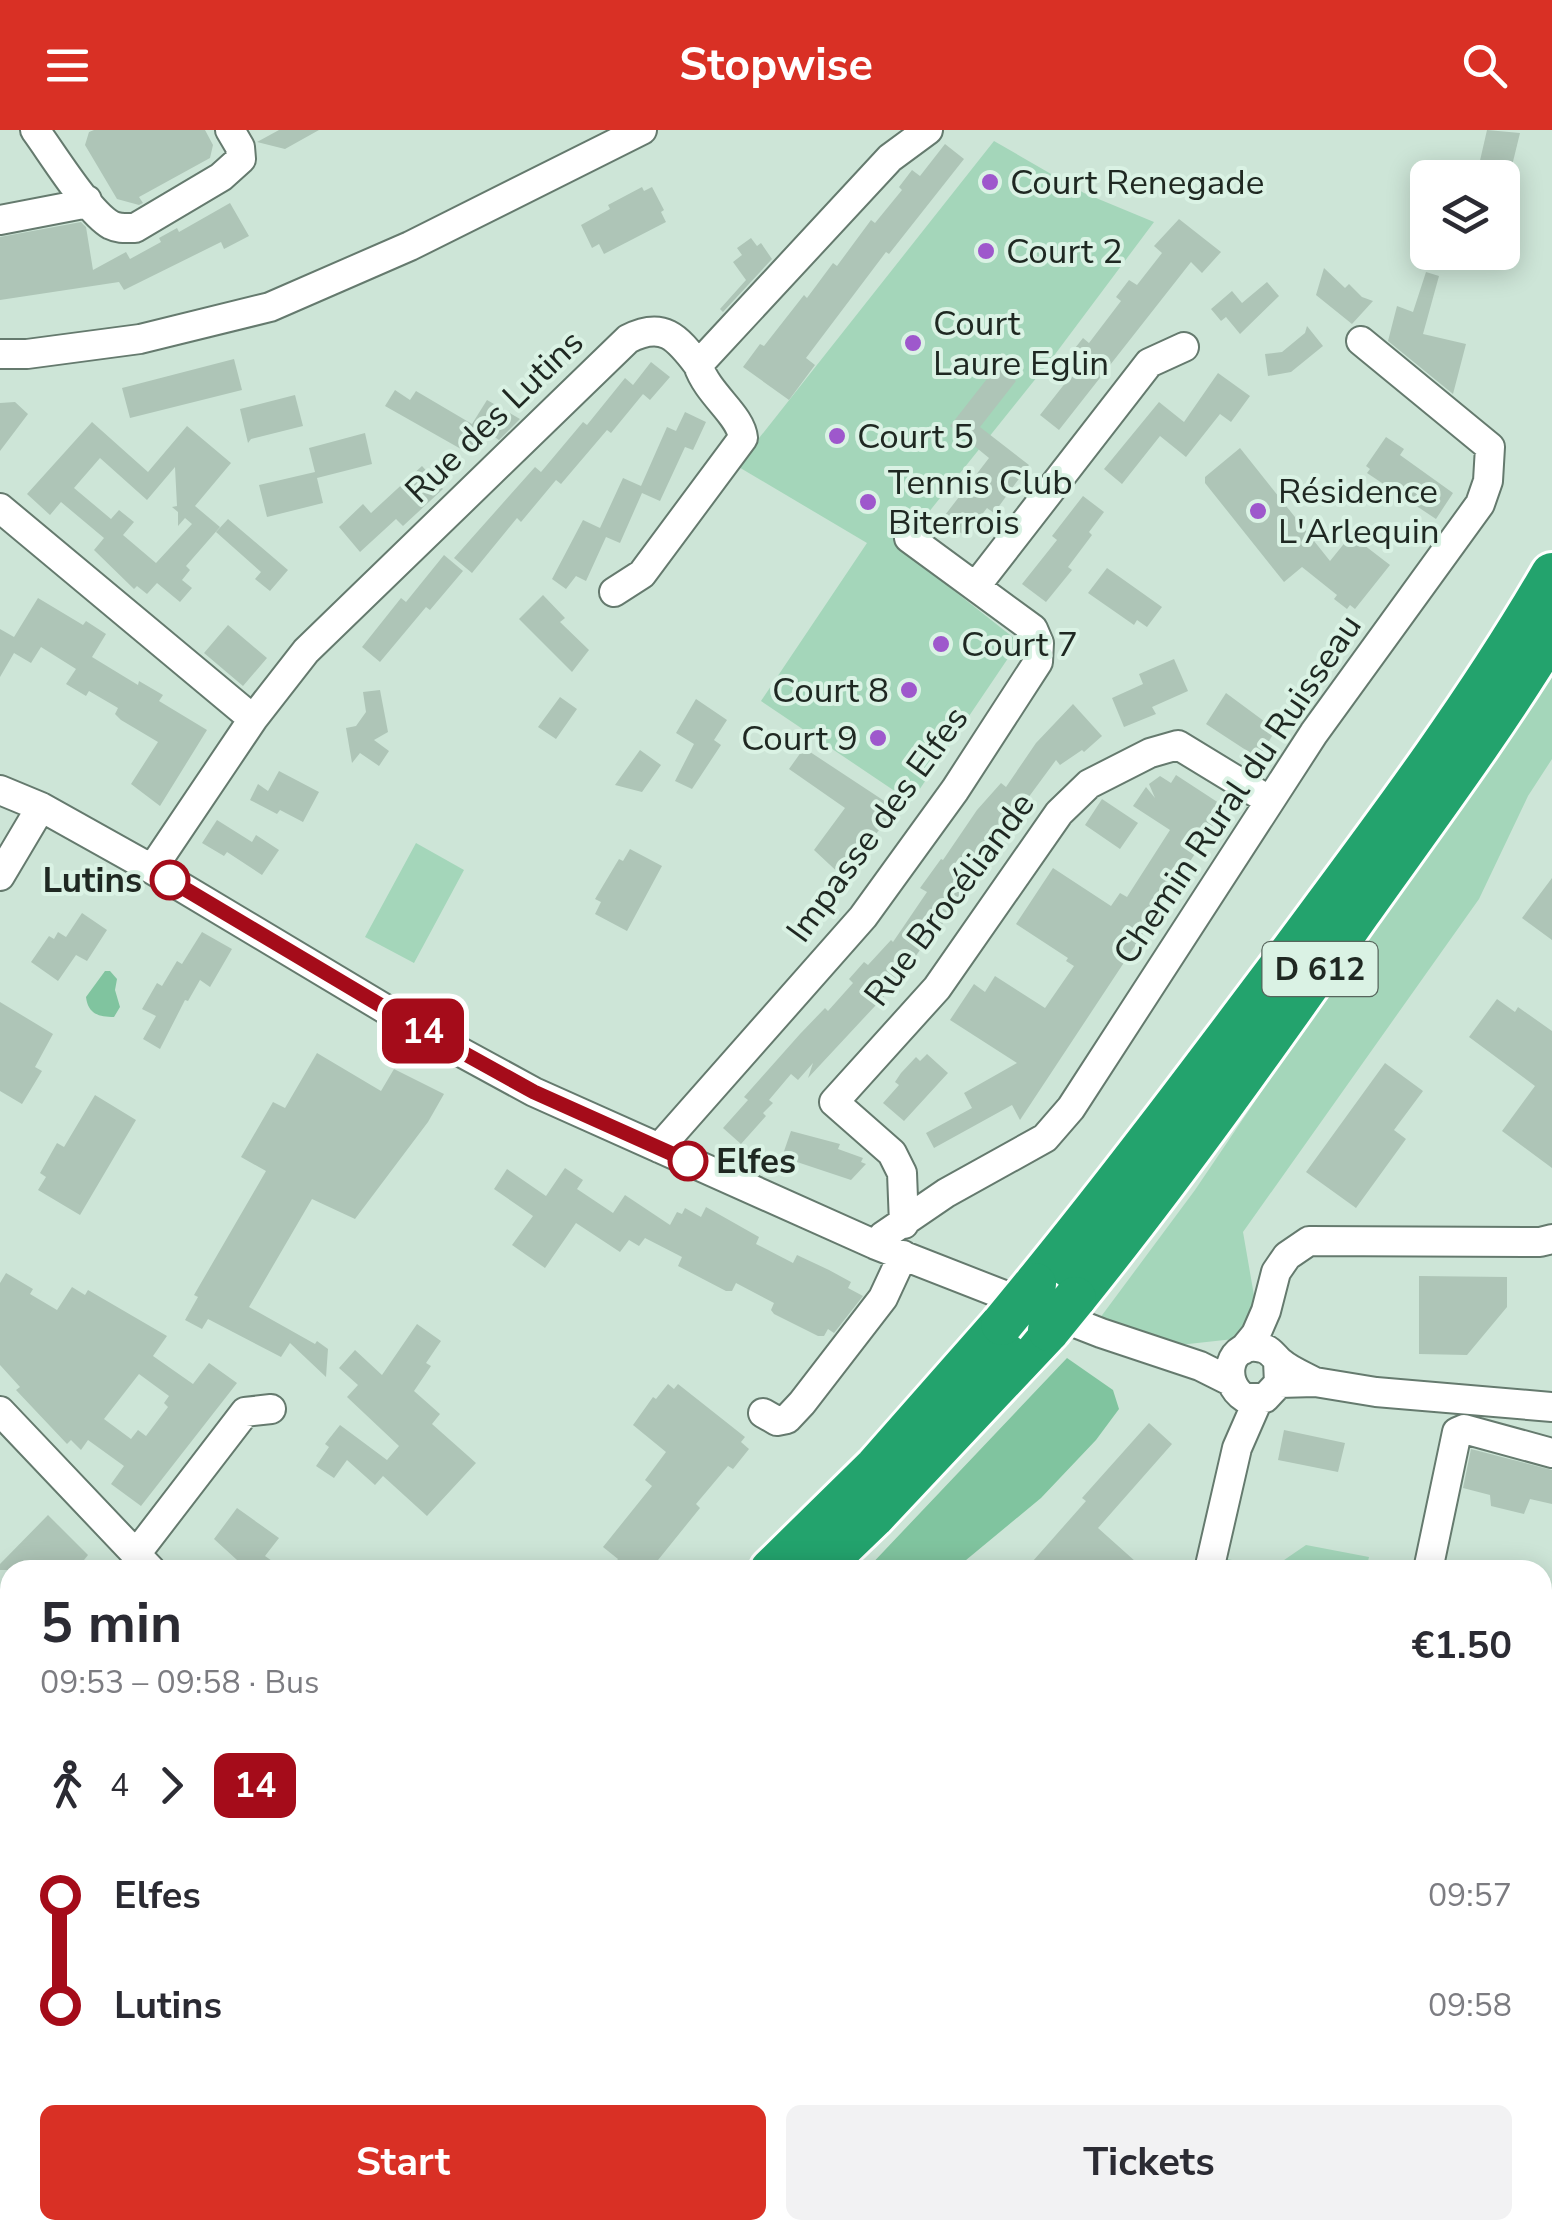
<!DOCTYPE html>
<html lang="en">
<head>
<meta charset="utf-8">
<style>
  body { margin:0; font-family:"Nunito Sans",sans-serif; background:#f2f2f3; color:#2b2b33; height:100vh; display:flex; flex-direction:column; font-size:38px; white-space:nowrap }
  * { box-sizing:border-box; margin:0 }
  p { font-size:32px; color:#7c7c81 }
  .icon { flex:none; width:55px; height:55px; fill:none; stroke:currentColor; stroke-width:2; stroke-linecap:round; stroke-linejoin:round }
  .map { position:relative; flex:1; overflow:hidden }
  .panel { position:absolute; left:0px; top:1430px; width:1552px; height:680px; display:flex; flex-direction:column; background:#fff; border-radius:30px 30px 0 0; box-shadow:0 5px 25px #0003 }
  .panel>* { flex:none }
  .badge { padding:0 20px; border-radius:15px; font-size:35px; line-height:65px }
  .controls { position:absolute; left:1410px; top:30px; display:grid; gap:20px }
  .controls a { display:grid; place-items:center; width:110px; height:110px; border-radius:15px; background:#fff; box-shadow:0 5px 25px #0003; font-size:50px }
  .map>.badge { position:absolute; translate:-50% -50%; box-shadow:0 0 0 5px #fff }
  .legs { display:flex; align-items:center; gap:15px; height:110px; padding:0 40px; font-size:32px }
  .legs p { margin-inline-start:auto }
  .headline { display:flex; align-items:center; justify-content:space-between; height:170px; padding:0 40px }
  h1 { font-size:55px; font-weight:700; line-height:75px }
  .button { display:flex; gap:20px; margin-top:auto; padding:20px 40px }
  .button a { flex:1; height:115px; border-radius:15px; background:#d93025; color:#fff; font-size:40px; font-weight:700; line-height:115px; text-align:center }
  .button a+a { background:#f2f2f3; color:#2b2b33 }
  ul { padding:0 40px; list-style:none }
  li { display:flex; align-items:center; gap:35px; height:110px; font-size:38px }
  li i { display:grid; place-items:center; width:15px; height:100%; margin:0 12px; background:currentColor }
  li i::after { content:''; width:25px; height:25px; margin:-12px; border:8px solid; border-radius:50%; background:#fff }
  li p { margin-inline-start:auto }
  li:first-child i { background:linear-gradient(#0000 50%,currentColor 0) }
  li:last-child i { background:linear-gradient(currentColor 50%,#0000 0) }
  header { display:flex; justify-content:space-between; align-items:center; height:130px; padding:0 40px; background:#d93025; color:#fff; font-size:45px; font-weight:700 }
  .map>svg:first-child { display:block }
  .green { fill:#a4d6ba }
  .water { fill:#80c49f }
  .building { fill:#aec5b7; fill-rule:evenodd }
  .lines { fill:none; stroke-linecap:round; stroke-linejoin:round }
  .minor-casing { stroke:#657a6e; stroke-width:32 }
  .major-casing { stroke:#fff; stroke-width:40 }
  .highway-casing { stroke:#fff; stroke-width:48 }
  .minor { stroke:#fff; stroke-width:28 }
  .major { stroke:#7bc8a7; stroke-width:35 }
  .highway { stroke:#23a36d; stroke-width:42 }
  .highway-bridge-casing { stroke:#fff; stroke-width:48; stroke-linecap:butt }
  .highway-bridge { stroke:#23a36d; stroke-width:42 }
  .line-1-casing { stroke:#fff; stroke-width:22 }
  .line-1 { stroke:#a50c1a; stroke-width:15 }
  .poi-dot { fill:#9e58cc; stroke:#daf2e4; stroke-width:4 }
  .stop-1-dot { fill:#fff; stroke:#a50c1a; stroke-width:5 }
  .labels { text-anchor:middle; stroke-width:8; stroke-linejoin:round; paint-order:stroke }
  .shield { fill:#daf2e4; stroke:#57655c; stroke-width:2.5 }
  .shield-label { font-size:32px; font-weight:bold; fill:#1f2822 }
  .poi-label { font-size:35px; fill:#1f2822; stroke:#daf2e4; text-anchor:start }
  .street-label { font-size:35px; fill:#1f2822; stroke:#daf2e4 }
  .stop-label { font-size:35px; font-weight:bold; fill:#1f2822; stroke:#daf2e4; text-anchor:end }
</style>
</head>
<body>
<header><svg class="icon" aria-label="menu" viewBox="0 0 24 24"><path d="M4 6h16M4 12h16M4 18h16"/></svg>Stopwise<svg class="icon" aria-label="search" viewBox="0 0 24 24"><circle cx="10" cy="10" r="6"/><path d="M15 15l6 6"/></svg></header>
<div class="map">
<svg width="1552" height="2110" viewBox="0 0 1552 2110">
  <rect width="100%" height="100%" fill="#cde5d7"/>
  <path class="green" d="M994,11L1084,63L1154,92L1053,227L900,418L1019,512L911,672L761,571L867,413L737,336Z
    M1552,532V629L1528,666L1479,769L1243,1102L1261,1206L1170,1216L1097,1192L1195,1060Z
    M416,713L464,740L414,833L365,807Z
    M1306,1415L1369,1427L1366,1440H1216L1219,1427L1271,1439Z"/>
  <path class="water" d="M105,841H110L117,849L115,860L120,877L114,887C99,887 88,884 86,867Z
    M1067,1228L1113,1260L1119,1279L1096,1310L1041,1368L954,1440H866Z"/>
  <path class="building" d="M94,0H205L213,15L210,28L139,67L143,73L139,75L117,69L85,15L89,2Z
    M279,0H319L285,19L257,12Z
    M1487,0L1520,3L1509,48H1476Z
    M945,14L964,29L889,124L886,122L806,228L815,235L789,270L743,237L760,214L764,216L804,165L807,168L833,133L837,136L871,90L875,93L902,60L899,57L912,40L920,46Z
    M642,57L644,61L652,57L664,80L661,82L666,92L604,124L599,114L592,118L581,95L610,79L608,75Z
    M230,73L249,106L224,119L221,112L124,160L119,152L0,170V107L81,92L86,97L93,140L126,122L130,129L161,112L159,108L177,98L179,102Z
    M1179,89L1221,122L1202,143L1191,132L1059,300L1040,285L1074,242L1071,240L1076,234L1068,227L1083,208L1089,213L1121,171L1116,167L1129,150L1137,155L1162,123L1154,116Z
    M751,108L757,116L761,113L772,129L723,182L720,179L746,150L733,132L742,125L737,118Z
    M1324,138L1345,158L1349,154L1362,167L1373,171L1352,194L1316,165Z
    M1426,142L1439,146L1423,204L1466,214L1453,264L1388,211L1397,176L1413,182Z
    M1267,152L1279,166L1240,204L1226,187L1221,191L1211,179L1232,161L1242,173Z
    M1307,196L1323,216L1291,242L1268,246L1265,224L1282,222L1305,203Z
    M234,229L242,260L130,288L122,258Z
    M651,232L670,247L650,270L636,258L643,264L611,303L607,300L561,354L556,350L521,392L517,388L472,443L454,428L535,337L541,342L583,292L587,295L625,248L633,255Z
    M997,236L1016,251L980,297L1029,335L994,383L987,378L965,406L942,389L989,328L950,296Z
    M1218,243L1250,266L1231,292L1220,284L1186,327L1160,306L1122,354L1104,339L1159,272L1184,292Z
    M395,260L410,270L416,261L472,294L487,270L520,289L499,310L490,304L477,308L468,323L385,276Z
    M295,265L303,296L251,309L248,313L240,279Z
    M15,272L28,284L0,321V273Z
    M685,282L706,292L693,320L685,317L660,371L642,363L620,413L606,407L586,451L576,446L566,459L552,449L583,390L600,398L623,348L641,356L667,297L676,301Z
    M92,292L148,342L187,296L231,333L195,376L220,397L186,436L190,440L182,450L192,458L180,472L157,453L147,464L137,456L134,459L94,420L104,408L61,372L50,385L27,364ZM100,328L147,370L175,337L177,376L172,377L178,382V396L185,388L192,394L156,433L123,405L134,392L119,380L111,389L74,358Z
    M365,303L372,334L317,348L323,373L267,387L259,355L315,342L309,318Z
    M1386,307L1404,319L1400,325L1453,363L1436,389L1367,343L1370,339L1366,336Z
    M1240,318L1330,431L1351,405L1390,435L1355,479L1350,475L1347,479L1334,469L1337,465L1302,437L1284,452L1205,353V347Z
    M422,336L443,359L403,396L396,389L360,422L339,397L363,374L371,383Z
    M1083,366L1104,382L1089,402L1092,405L1068,437L1072,440L1046,472L1022,454L1057,410L1052,406Z
    M228,389L288,440L270,461L255,449L261,442L216,402Z
    M444,425L463,441L430,480L426,477L380,532L362,517L401,468L406,472Z
    M1107,438L1162,477L1147,497L1137,490L1134,495L1088,463Z
    M543,465L565,488L560,492L589,520L572,542L519,489Z
    M38,468L83,495L86,491L106,504L92,527L138,555L139,551L163,565L159,571L207,600L160,676L131,654L158,612L121,590L115,584L118,578L89,561L86,566L66,554L76,539L41,517L31,533L14,523L0,547V499L14,507Z
    M228,495L267,528L243,556L204,523Z
    M1174,529L1188,561L1152,577L1156,584L1124,597L1112,568L1143,554L1139,544Z
    M380,560L388,602L374,610L389,621L379,636L360,623L352,633L346,598L356,596L366,582L363,562Z
    M1226,563L1276,600L1258,628L1206,594Z
    M560,567L577,579L556,609L538,597Z
    M696,569L727,590L714,610L721,615L692,659L675,651L694,614L676,603Z
    M1073,574L1102,606L1084,622L1082,620L1060,635L1056,630L1011,691L939,799L936,797L913,830L916,832L808,948L813,933L798,950L791,944L769,970L773,973L763,983L766,986L741,1014L723,998L748,970L744,967L800,904L825,878L828,881L853,853L849,849L864,832L868,835L891,810L893,812L927,762L920,758L941,729L943,730L977,680L1001,653L1006,657L1036,613Z
    M804,618L895,678L844,748L814,720L845,678L789,639Z
    M640,620L661,635L642,662L615,655Z
    M279,641L319,662L303,692L280,680L277,684L250,670L258,654L268,661Z
    M1176,645L1225,677L1162,775L1020,990L1012,975L934,1018L926,1003L972,978L964,963L1017,933L950,890L974,854L985,862L995,846L1045,878L1074,836L1066,831L1068,828L1016,794L1053,738L1111,776L1120,763L1127,767L1170,700L1133,676L1146,657L1155,668L1149,654L1160,646L1171,653Z
    M1102,669L1138,693L1120,719L1085,695Z
    M217,690L252,712L256,705L279,720L262,745L227,722L224,726L202,713Z
    M630,719L662,736L627,801L595,784L601,772L595,769L619,729L623,731Z
    M1552,748V810L1522,788Z
    M82,783L107,800L87,831L76,825L58,851L31,832L49,806L54,809L58,802L66,807Z
    M202,802L232,819L210,857L200,850L188,871L185,870L160,919L143,909L156,886L142,879L157,853L162,856L177,831L182,834Z
    M1497,869L1515,882L1518,877L1552,901V1038L1502,1001L1535,956L1469,907Z
    M0,872L53,904L35,937L42,941L22,974L0,961Z
    M317,923L381,961L394,939L444,964L428,992L355,1089L312,1069L249,1177L315,1214L317,1211L328,1219L326,1247L290,1213L281,1227L208,1189L202,1199L185,1190L198,1167L194,1165L266,1041L241,1027L273,972L285,978Z
    M927,924L948,943L904,991L883,973L899,955L895,952L901,943L916,927L920,931Z
    M1385,933L1423,961L1394,1000L1406,1009L1356,1078L1306,1042Z
    M95,965L136,990L80,1085L38,1060L46,1047L40,1043L57,1013L64,1017Z
    M791,1001L840,1014L838,1019L863,1028L861,1032L866,1034L851,1050L782,1027Z
    M565,1038L583,1050L577,1059L613,1083L625,1065L670,1095L677,1082L682,1084L685,1078L701,1087L706,1077L759,1107L756,1114L793,1133L797,1125L829,1140L851,1152L848,1158L863,1166L834,1203L828,1199L824,1206H818L774,1184L771,1180L774,1173L736,1153L732,1161H726L678,1136L682,1127L645,1108L639,1116L629,1110L620,1122L576,1093L545,1138L512,1115L533,1086L494,1059L507,1039L546,1066Z
    M6,1143L33,1159L30,1164L57,1180L72,1157L85,1165L88,1160L167,1206L153,1226L193,1254L209,1233L237,1253L141,1376L111,1354L124,1336L88,1310L81,1320L71,1310L67,1314L16,1260L20,1257L0,1235V1153ZM139,1244L169,1266L164,1273L168,1277L146,1306L138,1300L131,1309L104,1289Z
    M1419,1146L1507,1147V1177L1467,1225L1419,1224Z
    M417,1194L441,1211L426,1233L431,1236L414,1261L440,1284L432,1294L476,1333L427,1386L383,1346L375,1355L347,1330L334,1348L316,1336L329,1317L325,1314L340,1295L387,1330L399,1316L347,1267L358,1255L339,1238L355,1220L382,1245Z
    M668,1254L674,1259L678,1254L745,1307L741,1312L749,1319L733,1339L728,1336L696,1374L700,1378L650,1440H610L618,1429L603,1417L652,1356L645,1350L666,1322L633,1295L653,1267L656,1269Z
    M1149,1293L1172,1314L1098,1398L1145,1440H1025L1086,1371L1082,1368Z
    M1284,1300L1345,1313L1338,1342L1278,1330Z
    M1471,1319L1552,1340V1374L1530,1369L1524,1384L1491,1376L1490,1365L1463,1358Z
    M237,1378L279,1408L265,1426L285,1440H248L214,1409Z
    M48,1385L88,1425L84,1430L94,1440H0V1434Z"/>
  <g class="lines">
    <g class="minor-casing">
      <path id="minor" d="M35,0C52,23 88,82 111,95C119,99 126,98 135,98L221,47L241,29L240,17L230,0
        M0,90L78,75L87,70
        M0,224H27L140,209L270,177L410,116L642,0
        M0,378L253,589
        M976,456L1149,233L1184,217
        M614,462L642,444L743,308C741,285 708,265 698,235
        M0,660L41,677L143,734L422,901L534,962L876,1115L1101,1203L1200,1236L1230,1251
        M152,739L253,589L306,521L628,209C663,191 677,207 698,235L890,28L928,0
        M0,746L41,677
        M659,1018L863,787L955,660L1038,532L1039,513L1033,499L909,408
        M904,1094L902,1043L892,1023L834,972L937,858L1059,683L1089,654L1150,623L1178,615L1270,671
        M876,1115L883,1106L946,1063L1045,1008L1071,978L1314,603L1480,374L1488,351L1490,317L1361,211
        M1243,1220L1256,1204L1266,1181L1276,1142L1287,1126L1309,1111L1540,1112L1552,1109
        M1278,1231L1279,1253L1265,1268H1245C1219,1252 1229,1209 1262,1218C1271,1220 1274,1227 1280,1232C1290,1241 1304,1246 1315,1252
        M1279,1253L1315,1252L1376,1262L1552,1277
        M0,1281L151,1440
        M763,1283L777,1291L787,1289L802,1273L883,1168L903,1125
        M136,1424L245,1282L271,1279
        M1209,1440L1237,1318L1258,1270
        M1428,1440L1457,1302L1464,1299L1552,1323
        M1542,1581L1552,1538
        M1542,1904L1552,1906
        M1542,2038L1552,2040
        M861,2100L879,2110
        M595,2110L609,2100
        M1351,2110L1359,2100"/>
    </g>
    <g class="major-casing">
      <path id="major" d="M0,1994L10,1999
        M0,2031L10,2034
        M178,2100L202,2110
        M243,2100L265,2110"/>
    </g>
    <g class="highway-casing">
      <path id="highway" d="M1035,1154C1124,1045 1209,931 1294,818C1384,697 1476,575 1552,444
        M1075,1168C1175,1044 1267,914 1359,783C1425,690 1493,599 1552,502
        M771,1440L876,1337L1002,1194
        M818,1440L873,1387L1049,1200
        M0,1906L10,1904
        M449,2100L460,2110
        M103,2110L110,2100
        M140,2110L147,2100"/>
    </g>
    <use href="#minor" class="minor"/>
    <use href="#major" class="major"/>
    <use href="#highway" class="highway"/>
    <g class="highway-bridge-casing">
      <path id="highway-bridge" d="M1002,1194L1035,1154
        M1049,1200L1075,1168"/>
    </g>
    <use href="#highway-bridge" class="highway-bridge"/>
  </g>
  <g class="lines">
    <g class="line-1-casing">
      <path id="line-1" d="M170,750L422,900L534,962L688,1031"/>
    </g>
    <use href="#line-1" class="line-1"/>
  </g>
  <g class="poi-dot">
    <circle cx="990" cy="52" r="10"/>
    <circle cx="986" cy="121" r="10"/>
    <circle cx="913" cy="213" r="10"/>
    <circle cx="837" cy="306" r="10"/>
    <circle cx="868" cy="372" r="10"/>
    <circle cx="1258" cy="381" r="10"/>
    <circle cx="941" cy="514" r="10"/>
    <circle cx="909" cy="560" r="10"/>
    <circle cx="878" cy="608" r="10"/>
  </g>
  <g class="stop-1-dot">
    <circle cx="170" cy="750" r="18"/>
    <circle cx="688" cy="1031" r="18"/>
  </g>
  <g class="labels">
    <rect class="shield" x="1262.5" y="812" width="115" height="54" rx="8"/>
    <g class="shield-label">
      <text x="1320" y="850">D 612</text>
    </g>
    <g class="poi-label">
      <text x="1010" y="64">Court Renegade</text>
      <text x="1006" y="133">Court 2</text>
      <text x="933" y="205">Court<tspan x="933" dy="40">Laure Eglin</tspan></text>
      <text x="857" y="318">Court 5</text>
      <text x="888" y="364">Tennis Club<tspan x="888" dy="40">Biterrois</tspan></text>
      <text x="1278" y="373">Résidence<tspan x="1278" dy="40">L'Arlequin</tspan></text>
      <text x="961" y="526">Court 7</text>
      <text x="889" y="572" text-anchor="end">Court 8</text>
      <text x="858" y="620" text-anchor="end">Court 9</text>
    </g>
    <g class="street-label">
      <text transform="translate(494 286) rotate(-44)" y="12">Rue des Lutins</text>
      <text transform="translate(1237 659) rotate(-56)" y="12">Chemin Rural du Ruisseau</text>
      <text transform="translate(877 694) rotate(-54)" y="12">Impasse des Elfes</text>
      <text transform="translate(949 769) rotate(-53)" y="12">Rue Brocéliande</text>
    </g>
    <g class="stop-label">
      <text x="142" y="762">Lutins</text>
      <text x="716" y="1043" text-anchor="start">Elfes</text>
    </g>
  </g>
</svg>
<div class="controls">
<a><svg class="icon" aria-label="layers" viewBox="0 0 24 24"><path d="M12 4l9 5-9 5-9-5zM3 14l9 5 9-5"/></svg></a>
</div>
<b class="badge" style="left:423px;top:901px;background:#a50c1a;color:#fff">14</b>
<section class="panel">
<div class="headline"><div><h1>5 min</h1><p>09:53 – 09:58 · Bus</p></div><b>€1.50</b></div>
<div class="legs"><svg class="icon" aria-label="walk" viewBox="0 0 24 24"><circle cx="13" cy="4" r="2"/><path d="M13 8l-2 6 4 7M11 14l-3 7M7 12l3-4h3l4 4"/></svg>4<svg class="icon" aria-label="forward" viewBox="0 0 24 24"><path d="M9 5l7 7-7 7"/></svg><b class="badge" style="background:#a50c1a;color:#fff">14</b></div>
<ul>
<li><i style="color:#a50c1a"></i><b>Elfes</b><p>09:57</p></li>
<li><i style="color:#a50c1a"></i><b>Lutins</b><p>09:58</p></li>
</ul>
<div class="button"><a>Start</a><a>Tickets</a></div>
</section>
</div>
</body>
</html>
